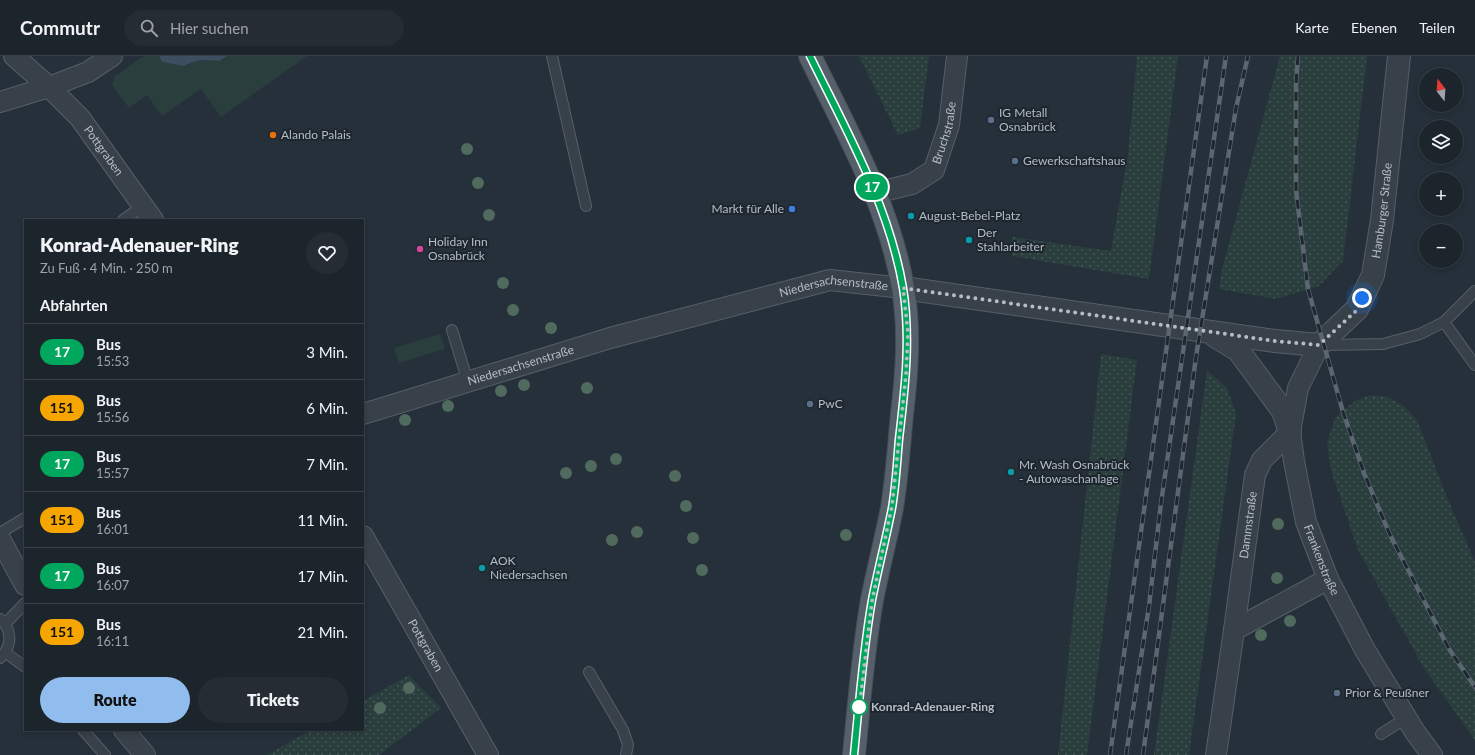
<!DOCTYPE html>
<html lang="de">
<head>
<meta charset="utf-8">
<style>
  body { margin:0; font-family:Lato,sans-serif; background:#252c34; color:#f1f3f6; height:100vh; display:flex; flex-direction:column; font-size:15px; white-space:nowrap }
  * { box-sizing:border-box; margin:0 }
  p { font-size:13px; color:#a0a4a9 }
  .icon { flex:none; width:22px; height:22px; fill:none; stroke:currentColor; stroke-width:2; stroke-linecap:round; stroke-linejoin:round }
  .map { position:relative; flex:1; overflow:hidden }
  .drawer { position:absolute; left:24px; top:163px; width:340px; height:512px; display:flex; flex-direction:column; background:#1c242c; border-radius:0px; box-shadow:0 2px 6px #0003,0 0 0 1px #3a4148 }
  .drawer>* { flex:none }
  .badge { padding:0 8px; border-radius:13px; font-size:14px; line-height:26px }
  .needle { width:26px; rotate:343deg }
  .buttons { position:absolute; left:1419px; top:12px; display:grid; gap:8px }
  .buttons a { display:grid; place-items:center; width:44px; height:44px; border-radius:50%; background:#1c242c; box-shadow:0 2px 6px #0003,0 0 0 1px #3a4148; font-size:20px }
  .you { position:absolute; width:20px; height:20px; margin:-10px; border:3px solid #fff; border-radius:50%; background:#1a73e8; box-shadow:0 0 0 6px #1a73e833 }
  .map>.badge { position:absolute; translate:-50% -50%; box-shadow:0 0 0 2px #fff }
  h2 { padding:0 16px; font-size:15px; line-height:36px }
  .round { display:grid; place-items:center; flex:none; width:42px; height:42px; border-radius:21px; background:#252c34 }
  .head { display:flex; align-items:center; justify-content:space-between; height:68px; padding:0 16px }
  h1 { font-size:19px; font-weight:800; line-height:30px }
  .cta { display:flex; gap:8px; margin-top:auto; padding:8px 16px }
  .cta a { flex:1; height:46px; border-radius:24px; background:#90bdee; color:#111; font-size:16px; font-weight:800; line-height:46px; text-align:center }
  .cta a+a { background:#252c34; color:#f1f3f6 }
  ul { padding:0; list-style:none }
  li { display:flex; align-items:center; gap:12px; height:56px; padding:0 16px; border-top:1px solid #3a4148 }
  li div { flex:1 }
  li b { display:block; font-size:15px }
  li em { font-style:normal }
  li .badge { min-width:44px; font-weight:700; text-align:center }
  header { display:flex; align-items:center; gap:24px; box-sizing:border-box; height:56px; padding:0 20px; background:#1c242c; border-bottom:1px solid #3a4148 }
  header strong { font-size:19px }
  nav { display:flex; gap:22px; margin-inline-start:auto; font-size:14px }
  .search { width:280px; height:36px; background:#252c34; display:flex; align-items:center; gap:10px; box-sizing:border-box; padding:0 14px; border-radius:22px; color:#a0a4a9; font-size:15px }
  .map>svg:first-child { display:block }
  .grass { fill:url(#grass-dots) }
  .green { fill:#2a3e3d }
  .water { fill:#3c4f61 }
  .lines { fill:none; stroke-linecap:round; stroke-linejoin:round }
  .service-casing { stroke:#565f68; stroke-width:12 }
  .minor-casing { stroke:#565f68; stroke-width:22 }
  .tertiary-casing { stroke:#565f68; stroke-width:24 }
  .primary-casing { stroke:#444d56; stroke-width:24 }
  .service { stroke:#38414a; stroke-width:10 }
  .minor { stroke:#38414a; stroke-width:20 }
  .tertiary { stroke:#38414a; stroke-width:22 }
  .primary { stroke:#56606a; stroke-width:22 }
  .rail-casing { stroke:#5b6671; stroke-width:4.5 }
  .rail { stroke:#1e262f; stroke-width:3; stroke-dasharray:9; stroke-linecap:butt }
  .tree { fill:#506a5d }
  .line-casing { stroke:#fff; stroke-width:9 }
  .line { stroke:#00a75c; stroke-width:6 }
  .walk { stroke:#b4bcc6; stroke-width:4; stroke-dasharray:0 7.2 }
  .service-dot { fill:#5c6f8a; stroke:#1e262f; stroke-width:1.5 }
  .food-dot { fill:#e8710a; stroke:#1e262f; stroke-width:1.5 }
  .shop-dot { fill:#3f7fe0; stroke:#1e262f; stroke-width:1.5 }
  .culture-dot { fill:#0f9aa8; stroke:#1e262f; stroke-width:1.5 }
  .hotel-dot { fill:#d1479c; stroke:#1e262f; stroke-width:1.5 }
  .stop-dot { fill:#fff; stroke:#00a75c; stroke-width:2 }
  .labels { text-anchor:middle; stroke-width:4; stroke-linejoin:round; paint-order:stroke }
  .poi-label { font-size:12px; fill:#b4bcc6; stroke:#1e262f; text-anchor:start }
  .street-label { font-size:12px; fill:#b4bcc6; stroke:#1e262f }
  .stop-label { font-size:12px; font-weight:bold; fill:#b4bcc6; stroke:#1e262f; text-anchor:start }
</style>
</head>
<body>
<header>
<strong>Commutr</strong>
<div class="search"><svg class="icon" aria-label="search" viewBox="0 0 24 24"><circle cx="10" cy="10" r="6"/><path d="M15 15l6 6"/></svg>Hier suchen</div>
<nav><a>Karte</a><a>Ebenen</a><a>Teilen</a></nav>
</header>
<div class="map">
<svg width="1475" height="699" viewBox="0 0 1475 699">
  <defs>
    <pattern id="grass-dots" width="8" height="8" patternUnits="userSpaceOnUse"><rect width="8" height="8" fill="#2a3e3d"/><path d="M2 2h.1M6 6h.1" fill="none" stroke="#465858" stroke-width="1.8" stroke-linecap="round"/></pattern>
  </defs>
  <rect width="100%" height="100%" fill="#25303a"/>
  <path class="grass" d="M859,0H929L920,72L898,79Z
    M1137,0H1178L1149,223L1012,200V181L1111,195L1128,98Z
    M1280,0H1367L1343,205L1319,230L1276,243L1219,233L1222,213Z
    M1101,298L1137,304L1087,699H1058Z
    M1207,314L1227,332L1236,358L1189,699H1154Z
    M1371,339L1387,341L1403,349L1417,364L1448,444L1475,506V684L1424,612L1358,494L1331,414L1327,387L1335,362L1355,345Z
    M409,619L441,652L379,699H267L311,674H363V645Z"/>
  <path class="green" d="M144,0H159L162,6L184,10C196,3 206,4 219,5L227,0H307L221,61L201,33L162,60L147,39L129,52L112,29L115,20Z
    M440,278L445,293L399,307L394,292Z"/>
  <path class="water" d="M159,0H227L219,5C206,4 196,3 184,10L162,6Z"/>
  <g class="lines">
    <g class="service-casing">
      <path id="service" d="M552,0L586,150
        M123,164L143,150
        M1444,266L1475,309
        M452,274L468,326
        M1323,289L1383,288L1420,278L1444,266L1475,235
        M0,477L25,462
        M0,563C13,574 12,591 0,602
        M5,568L25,547
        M6,597L25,611
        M589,616L623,674L628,689L626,699
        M83,674L105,699
        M1381,678L1406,662"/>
    </g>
    <g class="minor-casing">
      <g id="minor">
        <path id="s1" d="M14,0L49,31L80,62L153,164"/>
        <path d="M0,46L49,31L88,16L112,0"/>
        <path id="s2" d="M875,137L912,128L934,114L949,69L957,0"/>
        <path id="s3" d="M1319,289L1298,332L1290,376L1294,405L1306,466L1328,523L1365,594L1415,676L1432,699"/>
        <path id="s4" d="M363,358L610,282L830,224L903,232"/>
        <path id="s5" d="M363,480L488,699"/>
        <path d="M0,483L25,529"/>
        <path id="s6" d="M1234,574L1255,419L1262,404L1290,376"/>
        <path d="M124,674L145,699"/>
        <path d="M1216,699L1234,574L1328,523"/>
      </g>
    </g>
    <g class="tertiary-casing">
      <g id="tertiary">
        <path id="s7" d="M903,232L1275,285L1319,289L1357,253L1373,219L1382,164L1399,0"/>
        <path d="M1215,280L1238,294L1283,355L1290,376"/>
      </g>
    </g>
    <g class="primary-casing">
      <path id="primary" d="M810,0C846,74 889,149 903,232C910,274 907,316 902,358C899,389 897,421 892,452C886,483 878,513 872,544C863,595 859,648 854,699"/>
    </g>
    <use href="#service" class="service"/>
    <use href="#minor" class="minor"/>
    <use href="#tertiary" class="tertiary"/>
    <use href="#primary" class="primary"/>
    <g class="rail-casing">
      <path id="rail" d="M1298,0L1296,28V134L1308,233L1343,356L1364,417L1390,479L1449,593L1475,631
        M1110,699L1207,0
        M1126,699L1149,550L1161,447L1226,0
        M1143,699L1196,301L1236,52L1248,0"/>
    </g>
    <use href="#rail" class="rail"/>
  </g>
  <g class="tree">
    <circle cx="467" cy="93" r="6"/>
    <circle cx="478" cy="127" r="6"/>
    <circle cx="489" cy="159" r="6"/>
    <circle cx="503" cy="227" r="6"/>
    <circle cx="513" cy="254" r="6"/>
    <circle cx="551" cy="272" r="6"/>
    <circle cx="524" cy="329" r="6"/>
    <circle cx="587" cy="332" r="6"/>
    <circle cx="501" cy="335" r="6"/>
    <circle cx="448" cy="350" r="6"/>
    <circle cx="405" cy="364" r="6"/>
    <circle cx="616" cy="403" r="6"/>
    <circle cx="591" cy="410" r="6"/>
    <circle cx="566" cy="417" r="6"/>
    <circle cx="675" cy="420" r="6"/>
    <circle cx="686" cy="450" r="6"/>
    <circle cx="1278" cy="468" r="6"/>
    <circle cx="637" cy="476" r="6"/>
    <circle cx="846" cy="479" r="6"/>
    <circle cx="693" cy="482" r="6"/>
    <circle cx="612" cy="484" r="6"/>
    <circle cx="702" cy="514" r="6"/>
    <circle cx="1277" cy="522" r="6"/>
    <circle cx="1290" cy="565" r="6"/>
    <circle cx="1261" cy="579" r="6"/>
    <circle cx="409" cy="632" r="6"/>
    <circle cx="380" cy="652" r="6"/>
  </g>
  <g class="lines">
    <g class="line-casing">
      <path id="line" d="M810,0C846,74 889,149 903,232C911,282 905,333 899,383C897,406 896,429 892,452C886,483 878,513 872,544C863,595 859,648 854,699"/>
    </g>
    <use href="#line" class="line"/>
    <path class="walk" d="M859,651V655L872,545L892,450L906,318L908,277L903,232L1275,285L1319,289L1357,254L1362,242"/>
  </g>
  <g class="service-dot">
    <circle cx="991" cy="64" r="4"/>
    <circle cx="1015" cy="105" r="4"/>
    <circle cx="810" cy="348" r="4"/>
    <circle cx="1337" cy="637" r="4"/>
  </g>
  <circle class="food-dot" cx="273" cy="79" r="4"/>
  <circle class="shop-dot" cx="792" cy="153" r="4"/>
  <g class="culture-dot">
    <circle cx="911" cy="160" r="4"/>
    <circle cx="969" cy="184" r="4"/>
    <circle cx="1011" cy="416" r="4"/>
    <circle cx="482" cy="512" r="4"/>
  </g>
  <circle class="hotel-dot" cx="420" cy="193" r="4"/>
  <circle class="stop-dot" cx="859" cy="651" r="8"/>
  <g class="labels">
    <g class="poi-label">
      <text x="999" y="61">IG Metall<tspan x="999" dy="14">Osnabrück</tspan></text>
      <text x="281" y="83">Alando Palais</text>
      <text x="1023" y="109">Gewerkschaftshaus</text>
      <text x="784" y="157" text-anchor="end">Markt für Alle</text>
      <text x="919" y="164">August-Bebel-Platz</text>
      <text x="977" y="181">Der<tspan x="977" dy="14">Stahlarbeiter</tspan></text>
      <text x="428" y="190">Holiday Inn<tspan x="428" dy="14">Osnabrück</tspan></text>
      <text x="818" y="352">PwC</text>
      <text x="1019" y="413">Mr. Wash Osnabrück<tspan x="1019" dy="14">- Autowaschanlage</tspan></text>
      <text x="490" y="509">AOK<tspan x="490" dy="14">Niedersachsen</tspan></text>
      <text x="1345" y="641">Prior &amp; Peußner</text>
    </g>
    <g class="street-label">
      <text dy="4" stroke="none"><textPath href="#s2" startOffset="103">Bruchstraße</textPath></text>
      <text dy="4" stroke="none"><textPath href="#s1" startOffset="131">Pottgraben</textPath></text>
      <text dy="4" stroke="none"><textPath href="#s7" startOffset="575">Hamburger Straße</textPath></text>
      <text dy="4" stroke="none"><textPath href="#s4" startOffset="489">Niedersachsenstraße</textPath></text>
      <text dy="4" stroke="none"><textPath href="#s4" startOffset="165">Niedersachsenstraße</textPath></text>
      <text dy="4" stroke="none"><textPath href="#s6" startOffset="106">Dammstraße</textPath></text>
      <text dy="4" stroke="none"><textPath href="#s3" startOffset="225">Frankenstraße</textPath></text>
      <text dy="4" stroke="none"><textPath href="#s5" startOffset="126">Pottgraben</textPath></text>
    </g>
    <g class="stop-label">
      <text x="871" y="655">Konrad-Adenauer-Ring</text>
    </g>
  </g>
</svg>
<div class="buttons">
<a><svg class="needle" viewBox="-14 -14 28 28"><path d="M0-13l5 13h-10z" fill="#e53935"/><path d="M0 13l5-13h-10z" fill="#a0a4a9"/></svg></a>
<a><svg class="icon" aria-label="layers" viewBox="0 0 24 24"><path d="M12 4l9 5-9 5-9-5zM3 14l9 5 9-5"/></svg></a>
<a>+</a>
<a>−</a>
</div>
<div class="you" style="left:1362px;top:242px"></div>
<b class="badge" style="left:872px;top:131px;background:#00a75c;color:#fff">17</b>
<section class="drawer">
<div class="head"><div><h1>Konrad-Adenauer-Ring</h1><p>Zu Fuß · 4 Min. · 250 m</p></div><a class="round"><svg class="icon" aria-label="heart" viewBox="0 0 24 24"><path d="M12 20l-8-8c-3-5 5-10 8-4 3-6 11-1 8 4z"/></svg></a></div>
<h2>Abfahrten</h2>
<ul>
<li><span class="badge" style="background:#00a75c;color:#fff">17</span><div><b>Bus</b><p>15:53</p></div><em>3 Min.</em></li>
<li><span class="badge" style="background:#f7a500;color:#111">151</span><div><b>Bus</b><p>15:56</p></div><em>6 Min.</em></li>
<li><span class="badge" style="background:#00a75c;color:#fff">17</span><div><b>Bus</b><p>15:57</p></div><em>7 Min.</em></li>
<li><span class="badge" style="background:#f7a500;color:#111">151</span><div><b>Bus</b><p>16:01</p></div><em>11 Min.</em></li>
<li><span class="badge" style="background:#00a75c;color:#fff">17</span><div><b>Bus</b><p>16:07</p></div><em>17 Min.</em></li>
<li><span class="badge" style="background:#f7a500;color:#111">151</span><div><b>Bus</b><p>16:11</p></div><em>21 Min.</em></li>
</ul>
<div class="cta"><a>Route</a><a>Tickets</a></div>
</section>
</div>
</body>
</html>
